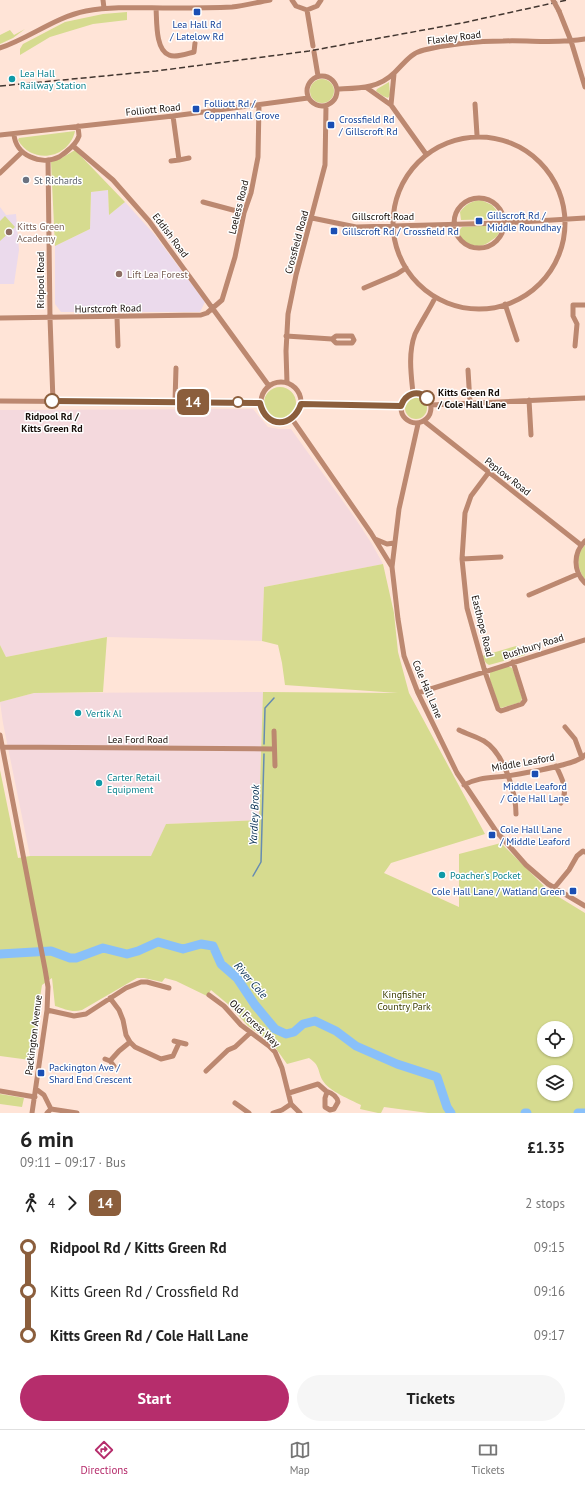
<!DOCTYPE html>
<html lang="en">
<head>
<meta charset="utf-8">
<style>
  body { margin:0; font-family:"PT Sans",sans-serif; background:#f6f6f6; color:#222; height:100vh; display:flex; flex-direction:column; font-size:15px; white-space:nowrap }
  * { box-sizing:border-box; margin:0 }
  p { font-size:13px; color:#767676 }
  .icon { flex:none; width:22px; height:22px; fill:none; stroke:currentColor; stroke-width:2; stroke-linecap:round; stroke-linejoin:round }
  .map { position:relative; height:1113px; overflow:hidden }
  .drawer { display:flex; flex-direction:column; background:#fff; flex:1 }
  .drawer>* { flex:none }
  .badge { padding:0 8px; border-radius:6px; font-size:14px; line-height:26px }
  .fabs { position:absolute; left:537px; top:1021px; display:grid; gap:8px }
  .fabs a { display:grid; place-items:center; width:36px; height:36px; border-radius:50%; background:#fff; box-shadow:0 1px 3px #0004; font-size:20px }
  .map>.badge { position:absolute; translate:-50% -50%; box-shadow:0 0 0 2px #fff }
  .legs { display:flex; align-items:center; gap:6px; height:44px; padding:0 20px; font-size:13px }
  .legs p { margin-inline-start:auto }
  .head { display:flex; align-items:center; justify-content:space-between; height:68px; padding:0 20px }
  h1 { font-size:22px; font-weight:700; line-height:30px }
  .button { display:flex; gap:8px; margin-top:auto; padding:8px 20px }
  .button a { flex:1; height:46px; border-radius:24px; background:#b62d6c; color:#fff; font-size:16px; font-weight:700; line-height:46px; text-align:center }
  .button a+a { background:#f6f6f6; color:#222 }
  ul { padding:0 20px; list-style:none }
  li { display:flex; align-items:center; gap:14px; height:44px; font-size:15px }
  li i { display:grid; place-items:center; width:6px; height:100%; margin:0 5px; background:currentColor }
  li i::after { content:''; width:10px; height:10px; margin:-5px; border:3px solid; border-radius:50%; background:#fff }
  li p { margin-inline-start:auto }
  li:first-child i { background:linear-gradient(#0000 50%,currentColor 0) }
  li:last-child i { background:linear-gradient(currentColor 50%,#0000 0) }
  .menu { display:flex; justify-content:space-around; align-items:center; height:56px; border-top:1px solid #e0e0e0; background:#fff; font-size:11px; color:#767676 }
  .menu a { display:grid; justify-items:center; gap:2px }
  .menu .active { color:#b62d6c }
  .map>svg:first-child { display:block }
  .industrial { fill:#f4d9dd }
  .education { fill:#ebdaec }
  .green { fill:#d6db8f; fill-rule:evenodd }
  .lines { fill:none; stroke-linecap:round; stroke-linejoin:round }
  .stream { stroke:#668bb1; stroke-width:1.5 }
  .river { stroke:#89c0f9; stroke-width:9 }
  .minor { stroke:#bc8870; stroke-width:5 }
  .rail { stroke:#423630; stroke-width:1.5; stroke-dasharray:6 3; stroke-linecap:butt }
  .minor-bridge { stroke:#bc8870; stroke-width:5 }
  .line-1-casing { stroke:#fff; stroke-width:9 }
  .line-1 { stroke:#8b5e3c; stroke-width:6 }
  .transit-dot { fill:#1a4fb4; stroke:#fff; stroke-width:1.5 }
  .culture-dot { fill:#0f9aa8; stroke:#fff; stroke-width:1.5 }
  .worship-dot { fill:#6b7280; stroke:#fff; stroke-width:1.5 }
  .education-dot { fill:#8d6e63; stroke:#fff; stroke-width:1.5 }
  .stop-1-dot { fill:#fff; stroke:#8b5e3c; stroke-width:2 }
  .labels { text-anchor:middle; stroke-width:3; stroke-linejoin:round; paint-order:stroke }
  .transit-label { font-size:10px; fill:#164399; stroke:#fff; text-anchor:start }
  .street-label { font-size:10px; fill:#160e09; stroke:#fff }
  .culture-label { font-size:10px; fill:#0d838f; stroke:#fff; text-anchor:start }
  .worship-label { font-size:10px; fill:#5b616d; stroke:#fff; text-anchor:start }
  .education-label { font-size:10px; fill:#785e54; stroke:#fff; text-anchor:start }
  .stop-label { font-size:10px; font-weight:bold; fill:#160e09; stroke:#fff; text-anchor:start }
  .park-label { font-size:10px; fill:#3c3e00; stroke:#fff }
  .water-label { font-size:11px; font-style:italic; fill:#022b4f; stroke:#fff }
</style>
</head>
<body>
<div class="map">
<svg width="585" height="1113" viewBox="0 0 585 1113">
  <rect width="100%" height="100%" fill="#ffe4d7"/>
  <path class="industrial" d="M253,409L268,427L279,429H291L355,518L372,544L383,564L264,587L262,641L107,637L6,657L0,645V410Z
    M263,692L260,820L166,824L152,856H30L3,723L0,702L34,693Z"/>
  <path class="education" d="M108,190L109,215L125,202L154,234L205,302L200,312H61L55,304V246L90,229L91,192Z
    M0,207L6,215L16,214L19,250L14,284H0Z"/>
  <path class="green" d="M127,12V20L93,24L50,37L20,55V49L23,44L65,22L103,14Z
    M25,29L13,38L0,44V35L10,30L14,35Z
    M310 91a12 12 0 1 1 24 0a12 12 0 1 1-24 0Z
    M389,82L390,95L388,98L383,96L376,91L377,89Z
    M75,131C69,159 32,165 18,140L19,138Z
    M75,150L125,202L109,215L108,190L91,192L90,229L55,246L51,162L60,159Z
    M481,200L492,205L498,212L499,215L496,219L461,220L460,212C466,204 471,201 481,200Z
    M5,216L15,227L0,241V221Z
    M496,225L499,227C500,234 497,237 492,240C488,243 483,246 478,246C469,246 453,236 462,227Z
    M264 403a16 16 0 1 1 32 0a16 16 0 1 1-32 0Z
    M405 408a11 11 0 1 1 22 0a11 11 0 1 1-22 0Z
    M585,545V580C577,568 575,556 585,545Z
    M383,564L394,613L398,652L409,693L485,834L391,863L384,873L459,907V854L501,843L549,891L585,913V1113H428L384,1107L381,1113H378L360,1109L361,1105C351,1100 329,1091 323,1081C317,1071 321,1066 309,1058L287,1064L272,1043L248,1026L229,1005L211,990L207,996L176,981L165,978L162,982L144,978H137L82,1010C72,1013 65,1009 55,1006L52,978L42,985L30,1060L0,1056V770L18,858L30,856H151L166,824L259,820L263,692L398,693L285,685L282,663L278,645L262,641L264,587ZM544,1028H566V1050H544ZM544,1072H566V1094H544Z
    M107,637L103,692L34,693L0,702V645L6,657Z
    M516,646L524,652L525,655L489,665L486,663L482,656Z
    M508,666L512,668L514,672L522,698L521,702L501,708L499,706L490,680V673L492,671Z
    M0,1094L24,1098L22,1107L0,1104Z"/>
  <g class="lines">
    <path class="stream" d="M264,744L265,708L274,698
      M253,876L261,862L264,754"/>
    <path class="river" d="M0,954L51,951L70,958H76L103,948L127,954L138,951L158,942L183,949L201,944L213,946L221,964L237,978L255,1005L275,1029L286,1034L294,1032L303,1024L315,1021L336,1031L356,1046L397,1064L437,1077L447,1107L451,1113
      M525,1113H527
      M578,1113H585"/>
    <path class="minor" d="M103,0L104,8
      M292,0L296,6L307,10L317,6L321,0
      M156,8C157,20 155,50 169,55C175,58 186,54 194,52L195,43
      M307,10L313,46
      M559,11L571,41L585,87
      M0,48C30,38 55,17 86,11C114,6 142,8 171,8C191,8 212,8 232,7C244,6 258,2 270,0
      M314,52L318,76
      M307 91a15 15 0 1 1 30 0a15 15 0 1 1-30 0Z
      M367,88L391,105L426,154
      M337,89C358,88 378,89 394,73C404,64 410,53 424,50C450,44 477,41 503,41C530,40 558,44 585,39
      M475,104L477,135
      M391,105L394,74
      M14,134C15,155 41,166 59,157C62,155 65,153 67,151C72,147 77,142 79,136C79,133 78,129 78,126
      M0,135L173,116L308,98
      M393 223a86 86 0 1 1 172 0a86 86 0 1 1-172 0Z
      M73,146L113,180L149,221L269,386
      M48,160L50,318L53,401
      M179,160L189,158
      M171,161L179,160L173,116
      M0,173L22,152
      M454 223a25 25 0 1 1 50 0a25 25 0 1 1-50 0Z
      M203,202L244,213
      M312,218L356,227L503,223L585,218
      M364,288L397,274L406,268
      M505,304L517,340
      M117,317L118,346
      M0,318L201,315L207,313L222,300L235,257L244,213L251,193L258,157L259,105
      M286,336L332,339L336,336H352L354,340L352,343H336L332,339
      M575,346L577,324L573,316V305H585
      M468,370L470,403
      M261 402a20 20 0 1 1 40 0a20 20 0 1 1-40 0Z
      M287,383L286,351L288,314L296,275L325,165L326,106
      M401 408a15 15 0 1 1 30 0a15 15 0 1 1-30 0Z
      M413,393C411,374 408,353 415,334C421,322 429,310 435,298
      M529,400L531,435
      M0,401L261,403
      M175,401L176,368
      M301,404L401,406
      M431,405L585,398
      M292,419L371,533L392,567
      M424,421L581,545
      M418,424L399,509L392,567L398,619L404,656L418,693L457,773L496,831L526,865L548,884L585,906
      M489,472L471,496L465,513L462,559L467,608L485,672L498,709L501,711L522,704L525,700L513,662
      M375,539L387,544L394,543
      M585,541C573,553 573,571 585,583
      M462,559L501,557
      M529,595L578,574
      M418,693L585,640
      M565,727L575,739L582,758
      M459,730C467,734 477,737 484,741C504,753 516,793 516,814
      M274,731L275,766
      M0,735L45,969L48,987L47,1010L32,1113
      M3,747L274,749
      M556,766C562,779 569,790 561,803
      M464,785C478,777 491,778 507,776C525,773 544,770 562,765C570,763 579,761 585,755
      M555,887L569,870L577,856L583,851L585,852
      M209,995L224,1006L241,1025L269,1046L275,1052L282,1068L291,1104L300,1113
      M110,998L119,1010L123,1020L126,1035L130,1042L135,1047L161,1059L173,1056L179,1043
      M47,1010L74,1016L86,1014L126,988L141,982H147L169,988
      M174,1041L186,1044
      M105,1059L110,1061L114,1066
      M110,1061L119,1051L130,1042
      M206,1071L228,1050L235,1047L250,1033
      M36,1089L44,1095L51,1109L77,1113
      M0,1091L35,1097
      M289,1093L318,1084L326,1091C332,1093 337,1096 338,1102L334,1109L330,1110L325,1107V1098L327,1092
      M235,1103L249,1113
      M47,1113L51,1109
      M273,1113L282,1110L291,1104"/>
    <path class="rail" d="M0,86L156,71L309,51L462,23L567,0"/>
    <path class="minor-bridge" d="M553,0L559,11"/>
  </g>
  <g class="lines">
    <g class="line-1-casing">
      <path id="line-1" d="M52,401L260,403C266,429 293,428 301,404L401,406C405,394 417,389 427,398"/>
    </g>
    <use href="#line-1" class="line-1"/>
  </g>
  <g class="transit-dot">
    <rect x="193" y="8" width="8" height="8" rx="2"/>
    <rect x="192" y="105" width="8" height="8" rx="2"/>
    <rect x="327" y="121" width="8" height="8" rx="2"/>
    <rect x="475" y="217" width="8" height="8" rx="2"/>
    <rect x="330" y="227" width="8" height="8" rx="2"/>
    <rect x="531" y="770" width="8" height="8" rx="2"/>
    <rect x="488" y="831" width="8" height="8" rx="2"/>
    <rect x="569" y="887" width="8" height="8" rx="2"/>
    <rect x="37" y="1069" width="8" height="8" rx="2"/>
  </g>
  <g class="culture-dot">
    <circle cx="12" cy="79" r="4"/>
    <circle cx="78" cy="713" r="4"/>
    <circle cx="99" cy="783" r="4"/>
    <circle cx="442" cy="875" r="4"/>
  </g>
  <circle class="worship-dot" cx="26" cy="180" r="4"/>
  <g class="education-dot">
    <circle cx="9" cy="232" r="4"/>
    <circle cx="119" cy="274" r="4"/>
  </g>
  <g class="stop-1-dot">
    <circle cx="427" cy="398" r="7"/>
    <circle cx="52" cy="401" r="7"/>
    <circle cx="238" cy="402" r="5"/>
  </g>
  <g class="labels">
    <g class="transit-label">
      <text x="197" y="28" text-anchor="middle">Lea Hall Rd<tspan x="197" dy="12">/ Latelow Rd</tspan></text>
      <text x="204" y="107">Folliott Rd /<tspan x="204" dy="12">Coppenhall Grove</tspan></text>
      <text x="339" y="123">Crossfield Rd<tspan x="339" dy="12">/ Gillscroft Rd</tspan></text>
      <text x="487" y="219">Gillscroft Rd /<tspan x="487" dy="12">Middle Roundhay</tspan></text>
      <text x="342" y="235">Gillscroft Rd / Crossfield Rd</text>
      <text x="535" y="790" text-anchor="middle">Middle Leaford<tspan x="535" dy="12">/ Cole Hall Lane</tspan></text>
      <text x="500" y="833">Cole Hall Lane<tspan x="500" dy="12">/ Middle Leaford</tspan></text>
      <text x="565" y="895" text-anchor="end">Cole Hall Lane / Watland Green</text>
      <text x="49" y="1071">Packington Ave /<tspan x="49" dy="12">Shard End Crescent</tspan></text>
    </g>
    <g class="street-label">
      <text transform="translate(454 37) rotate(-7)" y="4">Flaxley Road</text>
      <text transform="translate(153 109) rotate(-6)" y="4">Folliott Road</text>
      <text transform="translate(238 207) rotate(-76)" y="4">Loeless Road</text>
      <text x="383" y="220">Gillscroft Road</text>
      <text transform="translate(171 235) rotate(53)" y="4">Eddish Road</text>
      <text transform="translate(296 242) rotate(-75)" y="4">Crossfield Road</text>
      <text transform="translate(40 280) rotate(-90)" y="4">Ridpool Road</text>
      <text transform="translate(108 308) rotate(-1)" y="4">Hurstcroft Road</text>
      <text transform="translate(508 476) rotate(38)" y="4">Peplow Road</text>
      <text transform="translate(483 626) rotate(76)" y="4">Easthope Road</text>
      <text transform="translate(533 646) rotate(-18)" y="4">Bushbury Road</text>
      <text transform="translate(428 689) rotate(67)" y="4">Cole Hall Lane</text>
      <text x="138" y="743">Lea Ford Road</text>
      <text transform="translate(523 762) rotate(-10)" y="4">Middle Leaford</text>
      <text transform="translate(255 1023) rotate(43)" y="4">Old Forest Way</text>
      <text transform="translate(33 1035) rotate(-83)" y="4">Packington Avenue</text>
    </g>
    <g class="culture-label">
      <text x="20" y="77">Lea Hall<tspan x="20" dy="12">Railway Station</tspan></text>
      <text x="86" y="717">Vertik Al</text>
      <text x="107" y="781">Carter Retail<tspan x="107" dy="12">Equipment</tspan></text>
      <text x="450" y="879">Poacher's Pocket</text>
    </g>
    <g class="worship-label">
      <text x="34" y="184">St Richards</text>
    </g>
    <g class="education-label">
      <text x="17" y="230">Kitts Green<tspan x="17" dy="12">Academy</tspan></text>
      <text x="127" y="278">Lift Lea Forest</text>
    </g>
    <g class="stop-label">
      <text x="438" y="396">Kitts Green Rd<tspan x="438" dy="12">/ Cole Hall Lane</tspan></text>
      <text x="52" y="420" text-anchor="middle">Ridpool Rd /<tspan x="52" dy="12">Kitts Green Rd</tspan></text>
    </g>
    <g class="park-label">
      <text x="404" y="998">Kingfisher<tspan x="404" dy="12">Country Park</tspan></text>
    </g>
    <g class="water-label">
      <text transform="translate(254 815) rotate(-88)" y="4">Yardley Brook</text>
      <text transform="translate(251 980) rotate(49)" y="4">River Cole</text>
    </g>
  </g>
</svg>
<div class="fabs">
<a><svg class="icon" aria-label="locate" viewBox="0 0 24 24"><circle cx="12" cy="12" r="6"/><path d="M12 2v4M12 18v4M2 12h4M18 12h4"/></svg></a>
<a><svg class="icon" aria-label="layers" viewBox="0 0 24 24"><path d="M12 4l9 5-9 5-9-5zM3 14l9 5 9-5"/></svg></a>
</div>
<b class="badge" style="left:193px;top:402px;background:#8b5e3c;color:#fff">14</b>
</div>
<section class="drawer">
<div class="head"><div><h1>6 min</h1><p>09:11 – 09:17 · Bus</p></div><b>£1.35</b></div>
<div class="legs"><svg class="icon" aria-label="walk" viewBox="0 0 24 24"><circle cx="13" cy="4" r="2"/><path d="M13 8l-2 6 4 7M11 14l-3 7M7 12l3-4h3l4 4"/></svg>4<svg class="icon" aria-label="forward" viewBox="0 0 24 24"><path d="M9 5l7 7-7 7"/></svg><b class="badge" style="background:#8b5e3c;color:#fff">14</b><p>2 stops</p></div>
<ul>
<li><i style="color:#8b5e3c"></i><b>Ridpool Rd / Kitts Green Rd</b><p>09:15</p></li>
<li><i style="color:#8b5e3c"></i><span>Kitts Green Rd / Crossfield Rd</span><p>09:16</p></li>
<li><i style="color:#8b5e3c"></i><b>Kitts Green Rd / Cole Hall Lane</b><p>09:17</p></li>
</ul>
<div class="button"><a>Start</a><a>Tickets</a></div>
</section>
<nav class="menu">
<a class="active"><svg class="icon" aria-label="directions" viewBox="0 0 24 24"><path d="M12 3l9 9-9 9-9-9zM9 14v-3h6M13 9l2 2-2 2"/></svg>Directions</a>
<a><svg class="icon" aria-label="map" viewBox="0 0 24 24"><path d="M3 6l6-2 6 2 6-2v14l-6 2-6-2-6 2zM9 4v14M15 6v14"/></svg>Map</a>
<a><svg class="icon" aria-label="tickets" viewBox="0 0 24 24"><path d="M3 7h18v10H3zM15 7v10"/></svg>Tickets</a>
</nav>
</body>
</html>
